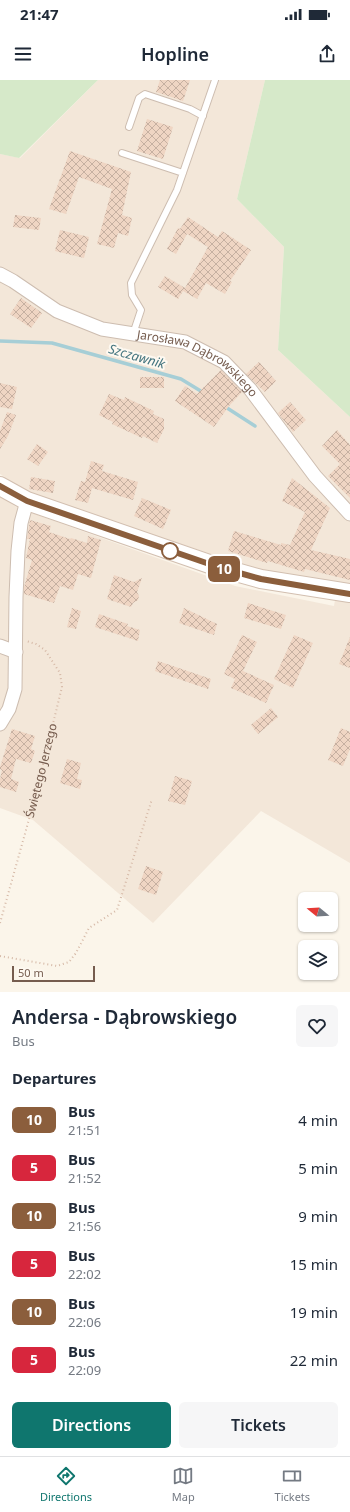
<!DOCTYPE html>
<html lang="en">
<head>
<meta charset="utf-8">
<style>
  body { margin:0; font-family:"Noto Sans",sans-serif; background:#f6f6f7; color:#1f2937; height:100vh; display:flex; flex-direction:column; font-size:15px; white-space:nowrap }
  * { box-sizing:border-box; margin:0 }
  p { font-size:13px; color:#747a83 }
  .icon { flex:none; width:22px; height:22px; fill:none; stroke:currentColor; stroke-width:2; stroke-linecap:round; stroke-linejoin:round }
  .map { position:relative; height:912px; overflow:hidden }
  .panel { display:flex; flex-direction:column; background:#fff; flex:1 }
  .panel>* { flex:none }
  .badge { padding:0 8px; border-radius:6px; font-size:14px; line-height:26px }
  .needle { width:26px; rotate:288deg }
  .tools { position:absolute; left:298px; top:812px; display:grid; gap:8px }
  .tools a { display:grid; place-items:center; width:40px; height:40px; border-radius:6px; background:#fff; box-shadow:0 1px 3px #0004; font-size:20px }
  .scale { position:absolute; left:12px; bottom:10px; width:83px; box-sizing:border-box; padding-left:4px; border:2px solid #755c4e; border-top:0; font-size:11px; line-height:14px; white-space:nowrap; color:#755c4e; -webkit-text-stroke:3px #fef9f1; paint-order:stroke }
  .map>.badge { position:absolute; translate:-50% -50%; box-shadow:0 0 0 2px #fff }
  h2 { padding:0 12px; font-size:15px; line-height:36px }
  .round { display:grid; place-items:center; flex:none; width:42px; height:42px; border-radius:6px; background:#f6f6f7 }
  .overview { display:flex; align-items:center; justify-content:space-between; height:68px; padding:0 12px }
  h1 { font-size:19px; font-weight:600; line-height:30px }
  .action { display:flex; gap:8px; margin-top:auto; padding:8px 12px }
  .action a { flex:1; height:46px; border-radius:6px; background:#0f766e; color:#fff; font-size:16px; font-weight:600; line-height:46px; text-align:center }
  .action a+a { background:#f6f6f7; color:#1f2937 }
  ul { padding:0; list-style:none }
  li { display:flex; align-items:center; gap:12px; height:48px; padding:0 12px }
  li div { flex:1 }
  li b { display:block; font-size:15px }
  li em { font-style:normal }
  li .badge { min-width:44px; font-weight:700; text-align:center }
  .status { display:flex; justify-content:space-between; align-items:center; height:28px; padding:0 20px; background:#fff; direction:ltr }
  .status svg { height:11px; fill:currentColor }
  header { display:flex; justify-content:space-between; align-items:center; height:52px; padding:0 12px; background:#fff; font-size:18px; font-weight:600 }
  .tab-bar { display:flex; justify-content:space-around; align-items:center; height:56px; border-top:1px solid #e0e1e3; background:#fff; font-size:11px; color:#747a83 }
  .tab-bar a { display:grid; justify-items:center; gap:2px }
  .tab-bar .active { color:#0f766e }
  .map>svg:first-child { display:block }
  .residential { fill:#f3e7d9 }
  .grass { fill:#d6e9c9 }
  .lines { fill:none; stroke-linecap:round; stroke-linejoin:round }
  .stream { stroke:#a6ced6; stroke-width:3.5 }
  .building { fill:url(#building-cross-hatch) }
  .lane-casing { stroke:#cdbdb0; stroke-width:8 }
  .street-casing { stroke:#cdbdb0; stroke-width:15 }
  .secondary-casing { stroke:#d2bfb0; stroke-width:20 }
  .path { stroke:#d5b8a6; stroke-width:2; stroke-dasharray:1 3; stroke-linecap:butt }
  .lane { stroke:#fff; stroke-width:6 }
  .street { stroke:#fff; stroke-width:13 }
  .secondary { stroke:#fff; stroke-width:18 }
  .line-casing { stroke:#fff; stroke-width:9 }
  .line { stroke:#8b5e3c; stroke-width:6 }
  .stop-dot { fill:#fff; stroke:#8b5e3c; stroke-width:2 }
  .labels { text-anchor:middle; stroke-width:4; stroke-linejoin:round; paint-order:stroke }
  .street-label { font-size:12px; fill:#755c4e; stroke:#fef9f1 }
  .water-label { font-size:13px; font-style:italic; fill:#467680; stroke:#fef9f1 }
</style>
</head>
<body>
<div class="status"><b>21:47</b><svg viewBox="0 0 49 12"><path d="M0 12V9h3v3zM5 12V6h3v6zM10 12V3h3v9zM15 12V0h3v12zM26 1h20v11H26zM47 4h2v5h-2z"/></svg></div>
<header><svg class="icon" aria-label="menu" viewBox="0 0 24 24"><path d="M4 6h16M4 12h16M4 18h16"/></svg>Hopline<svg class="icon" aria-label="share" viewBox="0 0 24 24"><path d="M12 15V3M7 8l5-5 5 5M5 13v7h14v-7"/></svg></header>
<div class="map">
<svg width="350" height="912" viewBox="0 0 350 912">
  <defs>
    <pattern id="building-cross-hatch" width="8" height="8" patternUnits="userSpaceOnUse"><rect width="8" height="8" fill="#efd5c3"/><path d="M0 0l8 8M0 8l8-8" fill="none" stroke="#c6b0a1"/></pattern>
  </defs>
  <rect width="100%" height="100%" fill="#fbf5ea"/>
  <path class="residential" d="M98,0H265L237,119L284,167L278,270L350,337V783L261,731L153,843L33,740L0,728V416L18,428L235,506L334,526L338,504L250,487L30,414L0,394V74L20,78Z"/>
  <path class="grass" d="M0,0H98L19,78L0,74Z
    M265,0H350V337L278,270L284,167L237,119Z"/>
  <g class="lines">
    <path class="stream" d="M0,261L52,263L181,299L204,313
      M224,326L255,346"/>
  </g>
  <path class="building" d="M160,0H190L183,21L156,12Z
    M147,39L173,47L163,79L137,71Z
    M70,71L131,92L122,135L132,138L128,156L118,153L114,168L97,164L112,109L79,97L66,134L49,129Z
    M15,135L41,138L39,150L13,147Z
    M188,137L218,157L222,151L251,170L230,201L232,202L225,214L206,203L197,219L183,211L178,219L158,207L165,196L185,208L208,167L187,154L176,174L167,169L178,148L182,150L180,149Z
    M60,150L89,157L84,178L55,171Z
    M21,218L42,233L31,248L10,234Z
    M259,282L276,301L265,312L246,294Z
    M221,290L242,312L229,326L214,347L175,321L185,306L197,314Z
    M140,297H164V308H140Z
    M0,303L17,307L12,329L0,327Z
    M109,314L124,320L125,317L133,321L154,331L153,334L164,339V349L157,363L143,356L142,358L112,344L113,342L99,335Z
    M290,322L306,340L293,352L278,333Z
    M7,332L16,335L8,356L0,369V351Z
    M337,350L350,365V418L328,396L340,384L322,366Z
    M37,364L48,372L38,386L27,379Z
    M91,381L104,385L102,391L138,402L133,420L92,408L88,423L75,420L81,401L85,402Z
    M31,397L55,401L53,413L29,409Z
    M292,398L330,428L311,470L350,479V500L305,489L304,492L268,481L267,483L228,471L234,451L281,465V463L290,465L305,432L282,421Z
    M142,418L171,430L163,449L134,436Z
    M30,440L51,446L49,452L70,459L71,458L87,463L88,456L101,460L91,498L78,494L73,510L60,506L54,523L24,514V507L32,480L26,478L30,459H27Z
    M114,495L134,502L142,498L137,512L139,516L138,520L133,523L131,527L107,519Z
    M248,523L286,535L281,549L244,538Z
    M72,528L81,531L76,549L67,547Z
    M184,528L217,544L214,555L179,543Z
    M99,534L128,544L127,546L140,550L138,561L95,547Z
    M242,555L257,562L243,591L274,605L266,623L231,608L235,599L224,594Z
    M294,555L313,563L293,608L274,599Z
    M350,557V588L339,584Z
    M158,581L211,599L208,609L155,591Z
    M271,628L278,637L258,654L251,645Z
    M341,648L350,652V669L343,686L328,680Z
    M12,649L35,656L31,669L35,671L31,683L16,679L11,699L19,702L16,712L0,707V699L2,690L0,689V687Z
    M67,679L81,683L77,699L82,700L80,709L60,703Z
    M175,696L192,701L185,725L168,721Z
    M146,786L163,792L156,815L138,809Z"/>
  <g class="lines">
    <g class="lane-casing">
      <path id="lane" d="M129,47L139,18L145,14L190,29L203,36
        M122,73L183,93
        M133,254L141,230L132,215L131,203L177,110L215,0"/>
    </g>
    <g class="street-casing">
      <g id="street">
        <path id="s2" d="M0,194L13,201L57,231L102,249L185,262L224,282L250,309L315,396L350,434"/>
        <path d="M0,566L16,572"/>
        <path d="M0,644L9,629L15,609L16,517L18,471L21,443L27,421"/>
      </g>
    </g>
    <g class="secondary-casing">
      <path id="secondary" d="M0,406L27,421L218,487L261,499L350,513"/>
    </g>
    <g class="path">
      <path id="s1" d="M0,843L33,725L62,607L60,593L45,570L36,564L26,561"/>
      <path d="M0,876L57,886L69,882L76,873L89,848L117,830L152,719"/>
    </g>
    <use href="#lane" class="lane"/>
    <use href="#street" class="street"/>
    <use href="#secondary" class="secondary"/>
  </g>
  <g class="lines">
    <g class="line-casing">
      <path id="line" d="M0,406L27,421L218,487L261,499L350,514"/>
    </g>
    <use href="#line" class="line"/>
  </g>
  <circle class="stop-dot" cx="170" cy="471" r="8"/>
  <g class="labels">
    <g class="street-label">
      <text dy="4" stroke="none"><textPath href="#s2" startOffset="221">Jarosława Dąbrowskiego</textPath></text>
      <text dy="4" stroke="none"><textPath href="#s1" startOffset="158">Świętego Jerzego</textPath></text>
    </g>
    <g class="water-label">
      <text transform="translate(137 276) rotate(16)" y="5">Szczawnik</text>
    </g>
  </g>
</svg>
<div class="tools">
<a><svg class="needle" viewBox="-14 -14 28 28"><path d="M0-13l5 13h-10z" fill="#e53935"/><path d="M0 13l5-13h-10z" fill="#747a83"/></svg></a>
<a><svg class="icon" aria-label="layers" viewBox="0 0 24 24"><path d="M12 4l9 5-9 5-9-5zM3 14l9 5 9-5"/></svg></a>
</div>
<div class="scale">50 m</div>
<b class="badge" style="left:224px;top:489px;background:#8b5e3c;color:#fff">10</b>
</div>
<section class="panel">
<div class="overview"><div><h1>Andersa - Dąbrowskiego</h1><p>Bus</p></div><a class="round"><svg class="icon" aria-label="heart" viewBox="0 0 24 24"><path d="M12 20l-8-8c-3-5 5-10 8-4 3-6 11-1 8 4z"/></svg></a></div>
<h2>Departures</h2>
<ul>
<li><span class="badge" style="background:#8b5e3c;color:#fff">10</span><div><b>Bus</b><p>21:51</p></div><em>4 min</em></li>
<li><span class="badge" style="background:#d7263d;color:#fff">5</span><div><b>Bus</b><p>21:52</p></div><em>5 min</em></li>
<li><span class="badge" style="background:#8b5e3c;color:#fff">10</span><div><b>Bus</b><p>21:56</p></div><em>9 min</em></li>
<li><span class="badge" style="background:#d7263d;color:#fff">5</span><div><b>Bus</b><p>22:02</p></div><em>15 min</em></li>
<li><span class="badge" style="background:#8b5e3c;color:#fff">10</span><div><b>Bus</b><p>22:06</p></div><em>19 min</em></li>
<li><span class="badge" style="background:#d7263d;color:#fff">5</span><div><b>Bus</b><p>22:09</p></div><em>22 min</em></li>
</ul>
<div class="action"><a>Directions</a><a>Tickets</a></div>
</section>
<nav class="tab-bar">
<a class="active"><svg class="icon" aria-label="directions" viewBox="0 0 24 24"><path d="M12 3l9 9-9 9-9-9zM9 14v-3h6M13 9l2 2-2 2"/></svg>Directions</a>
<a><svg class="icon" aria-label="map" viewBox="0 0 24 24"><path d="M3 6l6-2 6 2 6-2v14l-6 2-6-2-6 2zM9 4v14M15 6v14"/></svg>Map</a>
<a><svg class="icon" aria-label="tickets" viewBox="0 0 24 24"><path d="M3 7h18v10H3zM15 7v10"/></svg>Tickets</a>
</nav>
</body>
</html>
